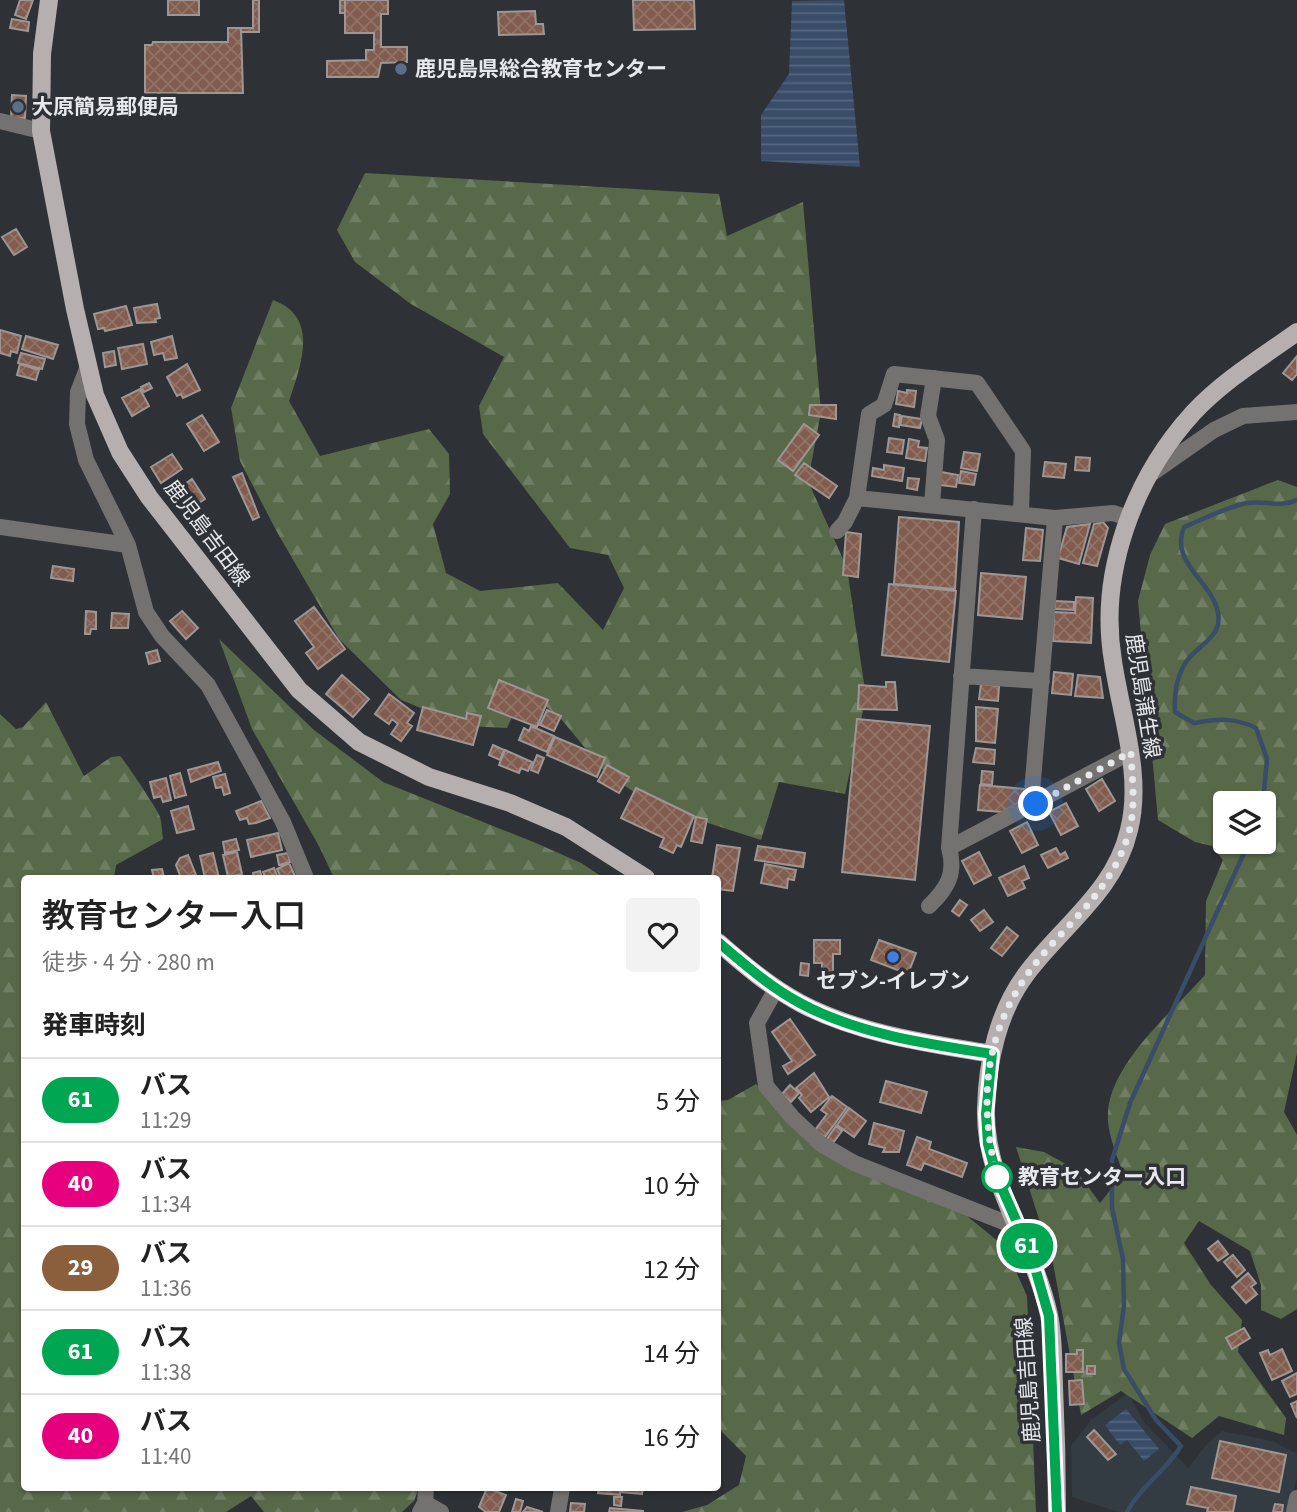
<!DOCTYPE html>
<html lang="ja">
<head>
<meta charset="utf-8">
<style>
  body { margin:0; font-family:"Source Sans 3","Noto Sans JP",sans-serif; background:#f2f2f2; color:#222; height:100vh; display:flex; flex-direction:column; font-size:26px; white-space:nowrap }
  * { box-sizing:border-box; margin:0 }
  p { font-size:23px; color:#767676 }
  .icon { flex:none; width:38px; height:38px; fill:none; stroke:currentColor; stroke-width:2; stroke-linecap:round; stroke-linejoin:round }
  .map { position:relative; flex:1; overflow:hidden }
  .panel { position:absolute; left:21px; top:875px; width:700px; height:616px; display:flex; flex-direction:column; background:#fff; border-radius:7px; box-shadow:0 2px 5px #0004 }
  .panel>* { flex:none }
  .badge { padding:0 14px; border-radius:23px; font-size:24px; line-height:46px }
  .fabs { position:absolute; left:1213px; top:791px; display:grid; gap:14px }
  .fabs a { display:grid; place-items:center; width:63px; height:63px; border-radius:7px; background:#fff; box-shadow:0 2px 5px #0004; font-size:35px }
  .you { position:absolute; width:35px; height:35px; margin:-18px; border:5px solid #fff; border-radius:50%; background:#1a73e8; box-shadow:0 0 0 10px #1a73e833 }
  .map>.badge { position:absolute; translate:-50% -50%; box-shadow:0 0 0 4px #fff }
  h2 { padding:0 21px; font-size:26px; line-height:63px }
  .round { display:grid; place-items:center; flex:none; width:74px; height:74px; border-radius:7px; background:#f2f2f2 }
  .overview { display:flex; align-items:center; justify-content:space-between; height:119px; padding:0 21px }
  h1 { font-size:33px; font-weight:600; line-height:52px }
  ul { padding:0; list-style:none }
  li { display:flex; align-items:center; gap:21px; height:84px; padding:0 21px; border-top:2px solid #e0e0e0 }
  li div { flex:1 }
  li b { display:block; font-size:26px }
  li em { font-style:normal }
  li .badge { min-width:77px; font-weight:700; text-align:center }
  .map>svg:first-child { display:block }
  .built { fill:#333c43 }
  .forest { fill:url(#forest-firs); fill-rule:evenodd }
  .water { fill:url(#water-rules) }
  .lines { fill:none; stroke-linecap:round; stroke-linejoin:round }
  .stream { stroke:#394c68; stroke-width:4.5 }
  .building { fill:url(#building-cross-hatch); stroke:#9d9693; stroke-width:2 }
  .minor { stroke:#747171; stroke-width:16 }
  .major { stroke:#b6afb0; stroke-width:18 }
  .line-casing { stroke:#fff; stroke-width:16 }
  .line { stroke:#00a651; stroke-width:10 }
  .walk { stroke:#e6e8eb; stroke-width:7; stroke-dasharray:0 12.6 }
  .service-dot { fill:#5c6f8a; stroke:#2e3236; stroke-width:2.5 }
  .shop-dot { fill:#3f7fe0; stroke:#2e3236; stroke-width:2.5 }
  .stop-dot { fill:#fff; stroke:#00a651; stroke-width:3.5 }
  .labels { text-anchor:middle; stroke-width:7; stroke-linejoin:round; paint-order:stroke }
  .poi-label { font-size:21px; font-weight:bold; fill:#e6e8eb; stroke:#2e3236; text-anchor:start }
  .street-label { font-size:21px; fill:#e6e8eb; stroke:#2e3236 }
  .stop-label { font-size:21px; font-weight:bold; fill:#e6e8eb; stroke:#2e3236; text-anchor:start }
</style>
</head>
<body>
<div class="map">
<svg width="1297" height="1512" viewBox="0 0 1297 1512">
  <defs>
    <pattern id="forest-firs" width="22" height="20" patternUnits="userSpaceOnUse" patternTransform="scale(1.75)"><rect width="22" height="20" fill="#586949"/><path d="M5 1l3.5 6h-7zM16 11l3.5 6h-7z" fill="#707e63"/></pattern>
    <pattern id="water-rules" width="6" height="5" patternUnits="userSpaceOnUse" patternTransform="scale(1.75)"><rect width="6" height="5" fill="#394c68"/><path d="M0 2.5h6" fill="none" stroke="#56667e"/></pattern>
    <pattern id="building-cross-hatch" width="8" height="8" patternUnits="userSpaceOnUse" patternTransform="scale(1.75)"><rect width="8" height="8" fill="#815c4f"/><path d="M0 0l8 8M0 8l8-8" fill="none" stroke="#937368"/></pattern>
  </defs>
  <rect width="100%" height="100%" fill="#2e3236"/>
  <path class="built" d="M1128,1393L1144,1422L1188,1468L1207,1444L1222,1431L1272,1441L1297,1454V1477L1289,1512H1119L1072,1497L1071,1446L1091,1420Z"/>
  <path class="forest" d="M365,173L719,194L727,236L803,202L821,412L808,481L847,568L866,697L845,794L779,782L761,840L652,805L604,771L562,720L525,689L507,728L466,726L401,700L339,639L277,532L240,461L231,408L273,300C320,317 301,365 289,401L320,456L429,429L449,454L450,494L433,524L446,573L480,591L558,583L603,630L624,588L608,555L570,548L483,434L479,406L504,357L411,304L355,262L337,230Z
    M1278,480L1297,487V1053L1284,1112L1297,1135V1309L1281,1319L1261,1310V1285L1250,1251L1199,1221L1184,1243L1211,1285L1242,1320L1238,1352L1286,1418L1284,1435L1219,1416L1192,1438L1121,1391L1081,1415L1053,1263L1016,1147L1044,1152L1075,1169L1100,1203L1123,1174C1118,1158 1109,1138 1108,1121C1104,1068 1172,1012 1205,975L1206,901L1223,860L1212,846L1195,842L1158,820L1138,601L1150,555L1165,524ZM1225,803H1264V842H1225Z
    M219,639L314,730L383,782L536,843L581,863L604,878H451L448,874L444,878H334L319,846L252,729Z
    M46,702L84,776L111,757L120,756C125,761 158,810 160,817C162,824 162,832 163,839L116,865L114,878H24V1488H419L414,1501L402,1512H264L251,1496L226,1512H0V714L16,729L23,727Z
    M756,1084L795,1129L967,1216L1005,1247L1027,1296L1036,1512H682L707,1505L739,1485L746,1456L718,1428V1101L728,1100Z"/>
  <path class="water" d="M844,0L860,167L761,161V115L789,74L792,1Z
    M1126,1409L1159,1449L1144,1461L1127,1440L1120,1445L1105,1425Z"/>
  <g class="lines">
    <path class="stream" d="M1263,803L1267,759L1256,728C1234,717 1218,719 1194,723L1175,712C1174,694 1176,681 1184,665C1194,646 1223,639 1218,613C1213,582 1169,563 1184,527C1204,519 1226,507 1247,503C1265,500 1281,508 1297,500
      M1127,1512C1141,1486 1166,1471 1181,1446L1156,1420L1124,1369L1119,1343L1124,1305L1123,1259L1112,1208V1160L1130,1103L1249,842"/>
  </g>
  <path class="building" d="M20,0H33L26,19L15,15Z
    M168,0H199V15H168Z
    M253,0H259V32H241V28H253Z
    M340,0H345V13H340Z
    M345,0H388V14H381V47H407V62L381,63L378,77H327V61L366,60V50H374V33H345Z
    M633,0H694L695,29L634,30Z
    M535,11L536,24H543L544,34L499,35L498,12Z
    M12,19L29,22L28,31L10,28Z
    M228,28H241L243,93H145V45H152L153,42H228Z
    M12,95L26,96L25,118H11Z
    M16,229L27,247L14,255L2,237Z
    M157,304L160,318L155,319L156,322L137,323L134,308Z
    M126,306L132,325L105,331L104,328L98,329L94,314Z
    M0,330L21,336L17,353L11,351L10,356L0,353Z
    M26,336L58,345L53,359L22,349Z
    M172,336L177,358L165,360L163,353L154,355L151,342Z
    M143,344L147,364L122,369L118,348Z
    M114,351L116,365L105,367L103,353Z
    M21,353L45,359L42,369L18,363Z
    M1297,356V374L1292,380L1283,373Z
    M20,364L39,370L36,380L17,375Z
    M187,364L200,390L183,398L181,394L177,396L167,377Z
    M149,383L152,388L144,392L141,387Z
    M140,389L149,406L132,416L122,398Z
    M907,390L916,391L914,407L896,404L898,391L907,393Z
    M810,405H836V419L809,415Z
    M895,414L900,415L899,427L893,426Z
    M202,415L219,442L204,451L187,424Z
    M902,416L922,419L920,428L900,425Z
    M804,424L819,435L793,471L778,460Z
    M889,438L904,440L902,454L887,452Z
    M909,439L919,441L918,447L927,448L925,461L906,458Z
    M964,452L980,454L977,471L961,468Z
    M172,454L182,469L161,483L151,467Z
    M1076,457L1090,458L1089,471L1075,470Z
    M1045,462L1066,464L1064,478L1043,476Z
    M804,463L837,486L829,498L795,475Z
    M884,465L904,468L902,481L872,476L873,468L884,470Z
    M961,471L976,474L974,485L959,483Z
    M941,472L958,475L956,487L939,485Z
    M242,473L259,517L253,520L233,477Z
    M908,478L919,479L917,490L907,488Z
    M192,479L205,499L196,505L182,486Z
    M899,517L959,522L955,589L894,584Z
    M1103,522L1108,528L1097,566L1083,563L1094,524Z
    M1090,524L1079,564L1058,558L1067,527Z
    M1026,528L1043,530L1040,561L1023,560Z
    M846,532L861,534L858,577L843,575Z
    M53,566L74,569L73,581L51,578Z
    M981,573L1026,577L1022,619L978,615Z
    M889,584L956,591L949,662L882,655Z
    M1076,597L1093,598L1091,643L1053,641L1054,612L1075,613Z
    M1055,601L1074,602V610L1055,609Z
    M314,607L345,649L318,669L306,653L314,647L295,621Z
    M86,611L96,612V629H91L90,634H85Z
    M182,611L198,628L186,639L170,621Z
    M112,613L129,614L128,628H111Z
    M157,650L160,661L149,664L146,653Z
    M1054,672L1073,674L1071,695L1052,693Z
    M342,675L369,699L353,717L326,694Z
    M1078,675L1100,677L1103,698L1075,696Z
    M499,680L548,700L537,727L488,708Z
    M886,682H895L897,710L858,709L859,685L886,687Z
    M981,684L999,686L998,701L979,699Z
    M389,694L414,713L407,723L412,726L401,741L391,734L398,724L392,719L389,724L375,714Z
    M423,707L466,719L467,713L481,716L473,745L417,730Z
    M976,707L998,709L995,743L976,741Z
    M547,710L561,716L554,731L540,725Z
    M857,719L930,726L915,880L842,872Z
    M531,726L554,736L547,752L519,740L524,728L529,731Z
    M555,737L605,758L597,777L547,755Z
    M493,745L504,750L500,760L489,755Z
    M976,748L995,750L994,764L973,762Z
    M505,750L532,762L528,771L521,768L519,773L499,765Z
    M537,755L544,758L538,773L531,770Z
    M218,762L221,771L191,782L188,770Z
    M607,765L629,777L619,793L598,781Z
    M982,771L993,772L992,785L981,784Z
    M180,773L186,795L175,798L170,776Z
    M225,774L230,793L224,795L222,787L216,788L213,777Z
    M166,778L171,800L163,802L161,796L154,798L150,782Z
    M1102,779L1115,801L1099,811L1086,789Z
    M980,785L1025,789L1024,794L1020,802L1002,812L978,810Z
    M636,788L694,816L681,847L677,845L673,853L660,847L664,838L621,818Z
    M261,801L270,818L256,823L249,824L247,818L240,820L236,811Z
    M1066,803L1078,826L1061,835L1049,812Z
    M188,806L194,829L177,833L171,811Z
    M696,817L707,819L702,843L691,841Z
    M1027,822L1038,845L1022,853L1010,831Z
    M278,833L282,850L251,857L247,840Z
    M236,839L239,850L225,853L223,842Z
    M717,845L740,848L733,891L718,889V878H712Z
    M758,846L805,853L803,867L755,860Z
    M1056,848L1060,855L1065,852L1068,858L1048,868L1041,855Z
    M237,852L242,874L228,877L223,855Z
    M979,852L991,875L974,884L962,861Z
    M213,853L219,878H205L200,856Z
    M288,853L290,862L279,865L277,855Z
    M188,855L196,875L181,878L176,865L180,858Z
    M289,863L296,878H281L277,869Z
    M765,864L796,870L794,880L788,879L787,888L761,883Z
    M1024,866L1029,878L1022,881L1025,888L1008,896L999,878Z
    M274,868L278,878H266L263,872Z
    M162,869L164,878H154L152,870Z
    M260,871L262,878H248L254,877L253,873Z
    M960,900L967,905L959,916L952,911Z
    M984,910L993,922L980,931L971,920Z
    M1007,927L1018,936L1002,956L991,948Z
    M814,940H840V954H833V976H822V963H814Z
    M879,940L916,953L908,974L871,960Z
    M801,963L809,964L808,976L800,975Z
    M790,1019L815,1055L788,1074L783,1066L792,1061L772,1032Z
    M814,1073L829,1097L811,1112L799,1098L802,1095L796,1088Z
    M886,1081L927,1092L921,1113L880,1102Z
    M790,1085L799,1093L791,1102L782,1094Z
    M832,1096L847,1107L825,1137L815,1130L827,1114L821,1110Z
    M849,1108L866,1121L854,1137L837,1125Z
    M874,1123L904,1131L899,1152H883L885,1148L869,1144Z
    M836,1126L842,1131L833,1143L827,1139Z
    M917,1137L931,1142L929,1149L967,1163L962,1177L924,1163L921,1170L907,1165Z
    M1218,1241L1228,1254L1218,1261L1208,1249Z
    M1233,1255L1245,1270L1237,1277L1224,1262Z
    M1248,1273L1256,1283L1251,1287L1257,1294L1246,1303L1232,1287Z
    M1244,1328L1250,1338L1232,1349L1226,1338Z
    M1282,1349L1292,1371L1272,1380L1260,1353L1268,1350L1270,1355Z
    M1077,1350H1083V1372H1066V1354H1077Z
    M1087,1366H1095V1374H1087Z
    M1297,1373V1394L1290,1397L1282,1381Z
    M1082,1380L1084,1404L1070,1405L1069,1381Z
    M1297,1401V1418L1291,1404Z
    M1094,1430L1116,1454L1108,1460L1087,1437Z
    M1220,1441L1286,1455L1279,1492L1212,1478Z
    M1191,1487L1236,1496L1233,1512H1207L1208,1508L1187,1504Z
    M487,1488L506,1495L499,1512H486L479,1507Z
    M599,1488H643L642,1494L620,1492V1495L598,1493Z
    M614,1497H622L621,1506L614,1505Z
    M516,1499L523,1501L520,1512H512Z
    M571,1503L585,1504L584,1512H570Z
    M1275,1504L1283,1505L1282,1512H1273Z
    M527,1507L543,1512H523Z
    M610,1508L643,1511V1512H609Z"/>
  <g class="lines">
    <path class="minor" d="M0,121L41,131
      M88,366L78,392L77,424L86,460L128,545L146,612L162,636L208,685L283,822L306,878
      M1151,474L1214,430L1243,416L1297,412
      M857,498L869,414L884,405L894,374L977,383L1023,451L1021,514
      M932,505L937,440L928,416L934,378
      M0,527L128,545
      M837,531L845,522L857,498L1055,518L1113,513L1129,518
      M961,676L1042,681
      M1038,803L1032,792L1055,518
      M949,848L1131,752
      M929,906C948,888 956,873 949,848L974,509
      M776,989L757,1023L766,1086L792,1117L821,1144L854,1163L1019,1228
      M425,1503L441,1512
      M420,1512L425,1503L426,1488
      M558,1512L562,1488
      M1294,1512L1297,1498"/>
    <path class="major" d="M49,0L42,54L41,131L75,309L95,395L120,452L149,497L299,690L359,742L429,777L510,803L566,827L646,878
      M718,942C743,964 770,987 800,1003C858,1034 928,1043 992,1054
      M1057,1512C1057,1470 1056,1429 1054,1387C1053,1363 1054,1339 1049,1315C1034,1245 984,1182 986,1109C987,1062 998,1011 1027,973C1063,925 1115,891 1129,830C1143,775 1121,716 1113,661C1098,573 1134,478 1193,413C1223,381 1262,357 1297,332"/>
  </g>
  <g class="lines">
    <g class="line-casing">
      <path id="line" d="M718,942C744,964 770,987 800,1003C857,1034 928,1044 992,1054L986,1114L988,1144L997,1177L1031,1254L1049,1316L1057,1512"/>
    </g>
    <use href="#line" class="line"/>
    <path class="walk" d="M997,1177C975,1088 988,1014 1051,945C1083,910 1116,879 1129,832C1136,806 1132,778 1131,752L1036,804"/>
  </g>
  <g class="service-dot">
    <circle cx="401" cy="69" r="7"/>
    <circle cx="18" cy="107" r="7"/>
  </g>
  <circle class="shop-dot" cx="893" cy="957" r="7"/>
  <circle class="stop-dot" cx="997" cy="1177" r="14"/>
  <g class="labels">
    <g class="poi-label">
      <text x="415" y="76">鹿児島県総合教育センター</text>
      <text x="32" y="114">大原簡易郵便局</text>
      <text x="893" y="988" text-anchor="middle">セブン-イレブン</text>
    </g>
    <g class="street-label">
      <text transform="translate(207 533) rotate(53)" y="7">鹿児島吉田線</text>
      <text transform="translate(1143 696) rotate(81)" y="7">鹿児島蒲生線</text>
      <text transform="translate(1028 1380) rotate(-94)" y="7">鹿児島吉田線</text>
    </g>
    <g class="stop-label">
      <text x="1018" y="1184">教育センター入口</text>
    </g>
  </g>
</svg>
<div class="fabs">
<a><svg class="icon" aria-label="layers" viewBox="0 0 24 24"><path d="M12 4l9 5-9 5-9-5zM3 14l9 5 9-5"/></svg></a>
</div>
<div class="you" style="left:1036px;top:804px"></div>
<b class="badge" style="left:1027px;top:1246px;background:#00a651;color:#fff">61</b>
<section class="panel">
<div class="overview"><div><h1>教育センター入口</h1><p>徒歩 · 4 分 · 280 m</p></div><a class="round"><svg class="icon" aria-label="heart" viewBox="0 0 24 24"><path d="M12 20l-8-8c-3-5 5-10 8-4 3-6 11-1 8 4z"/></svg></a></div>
<h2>発車時刻</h2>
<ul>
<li><span class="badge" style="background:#00a651;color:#fff">61</span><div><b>バス</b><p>11:29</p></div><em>5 分</em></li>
<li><span class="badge" style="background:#e6007e;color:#fff">40</span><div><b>バス</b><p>11:34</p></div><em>10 分</em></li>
<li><span class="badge" style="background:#8b5e3c;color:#fff">29</span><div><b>バス</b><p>11:36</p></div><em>12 分</em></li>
<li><span class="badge" style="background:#00a651;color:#fff">61</span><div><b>バス</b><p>11:38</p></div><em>14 分</em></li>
<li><span class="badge" style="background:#e6007e;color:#fff">40</span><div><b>バス</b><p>11:40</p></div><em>16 分</em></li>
</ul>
</section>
</div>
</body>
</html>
